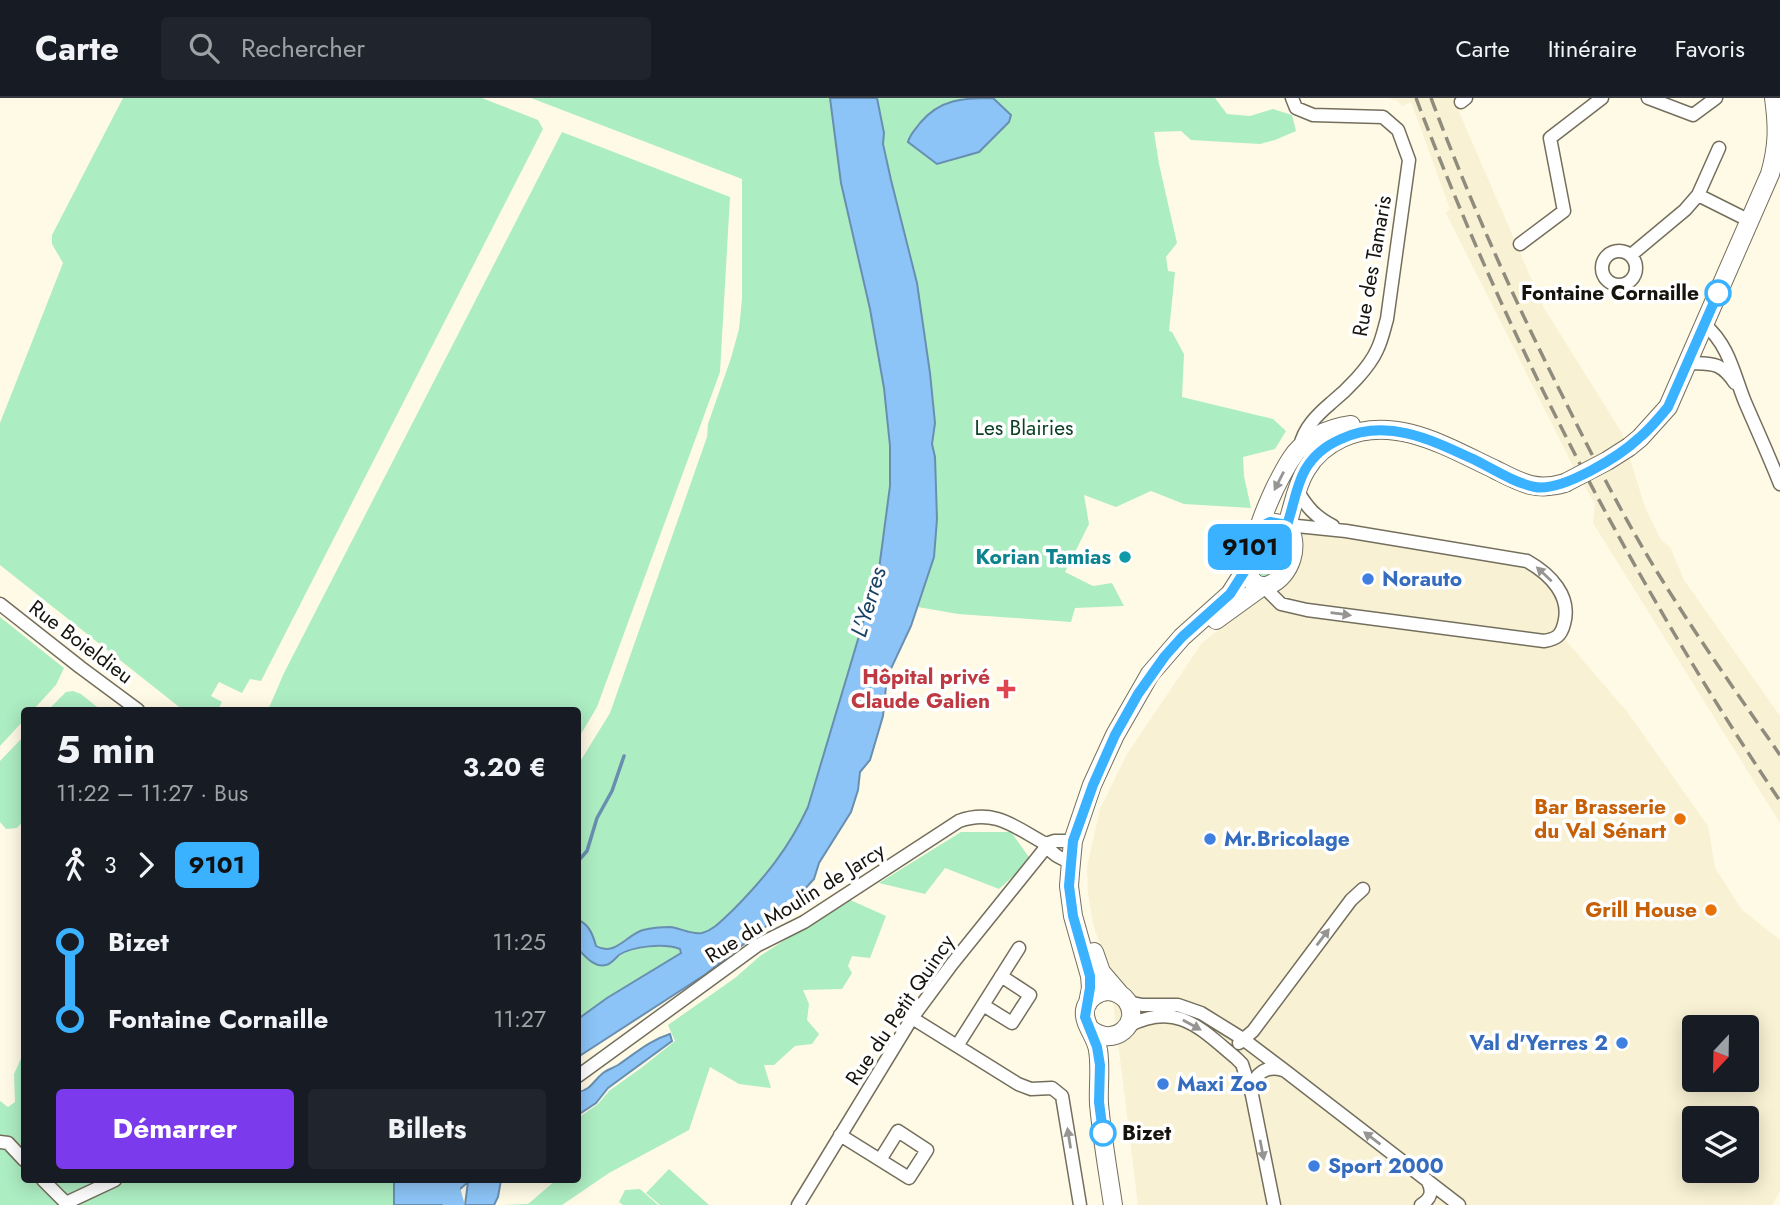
<!DOCTYPE html>
<html lang="fr">
<head>
<meta charset="utf-8">
<style>
  body { margin:0; font-family:Jost,sans-serif; background:#20242c; color:#f1f3f6; height:100vh; display:flex; flex-direction:column; font-size:26px; white-space:nowrap }
  * { box-sizing:border-box; margin:0 }
  p { font-size:23px; color:#9ea1a6 }
  .icon { flex:none; width:38px; height:38px; fill:none; stroke:currentColor; stroke-width:2; stroke-linecap:round; stroke-linejoin:round }
  .map { position:relative; flex:1; overflow:hidden }
  .details { position:absolute; left:21px; top:609px; width:560px; height:476px; display:flex; flex-direction:column; background:#171b24; border-radius:7px; box-shadow:0 4px 18px #0003 }
  .details>* { flex:none }
  .badge { padding:0 14px; border-radius:10px; font-size:24px; line-height:46px }
  .needle { width:46px; rotate:202deg }
  .controls { position:absolute; left:1682px; top:917px; display:grid; gap:14px }
  .controls a { display:grid; place-items:center; width:77px; height:77px; border-radius:7px; background:#171b24; box-shadow:0 4px 18px #0003; font-size:35px }
  .map>.badge { position:absolute; translate:-50% -50%; box-shadow:0 0 0 4px #fff }
  .legs { display:flex; align-items:center; gap:10px; height:77px; padding:0 35px; font-size:23px }
  .legs p { margin-inline-start:auto }
  .summary { display:flex; align-items:center; justify-content:space-between; height:119px; padding:0 35px }
  h1 { font-size:38px; font-weight:700; line-height:52px }
  .primary-button { display:flex; gap:14px; margin-top:auto; padding:14px 35px }
  .primary-button a { flex:1; height:80px; border-radius:7px; background:#7c3aed; color:#fff; font-size:28px; font-weight:700; line-height:80px; text-align:center }
  .primary-button a+a { background:#20242c; color:#f1f3f6 }
  ul { padding:0 35px; list-style:none }
  li { display:flex; align-items:center; gap:24px; height:77px; font-size:26px }
  li i { display:grid; place-items:center; width:10px; height:100%; margin:0 9px; background:currentColor }
  li i::after { content:''; width:18px; height:18px; margin:-9px; border:5px solid; border-radius:50%; background:#171b24 }
  li p { margin-inline-start:auto }
  li:first-child i { background:linear-gradient(#0000 50%,currentColor 0) }
  li:last-child i { background:linear-gradient(currentColor 50%,#0000 0) }
  header { display:flex; align-items:center; gap:42px; box-sizing:border-box; height:98px; padding:0 35px; background:#171b24; border-bottom:2px solid #363941 }
  header strong { font-size:33px }
  nav { display:flex; gap:38px; margin-inline-start:auto; font-size:24px }
  .search { width:490px; height:63px; background:#20242c; display:flex; align-items:center; gap:18px; box-sizing:border-box; padding:0 24px; border-radius:7px; color:#9ea1a6; font-size:26px }
  .map>svg:first-child { display:block }
  .built { fill:#f8f1d4; fill-rule:evenodd }
  .green { fill:#adedc2 }
  .water { fill:#8cc4f7; stroke:#688fb0; stroke-width:2 }
  .lines { fill:none; stroke-linecap:round; stroke-linejoin:round }
  .stream { stroke:#688fb0; stroke-width:3.5 }
  .river { stroke:#8cc4f7; stroke-width:21 }
  .street-casing { stroke:#746f5d; stroke-width:15 }
  .secondary-casing { stroke:#746f5d; stroke-width:20 }
  .street { stroke:#fff; stroke-width:12 }
  .secondary { stroke:#fff; stroke-width:18 }
  .rail { stroke:#8f8b7d; stroke-width:3.5; stroke-dasharray:14 7; stroke-linecap:butt }
  .secondary-bridge-casing { stroke:#746f5d; stroke-width:20; stroke-linecap:butt }
  .secondary-bridge { stroke:#fff; stroke-width:18 }
  .oneway { fill:#969592 }
  .line-1-casing { stroke:#fff; stroke-width:16 }
  .line-1 { stroke:#3bb2ff; stroke-width:10 }
  .stop-1-dot { fill:#fff; stroke:#3bb2ff; stroke-width:3.5 }
  .culture-dot { fill:#0f9aa8; stroke:#fff; stroke-width:2.5 }
  .shop-dot { fill:#3f7fe0; stroke:#fff; stroke-width:2.5 }
  .health-dot { fill:#e0444e; stroke:#fff; stroke-width:2.5 }
  .food-dot { fill:#e8710a; stroke:#fff; stroke-width:2.5 }
  .labels { text-anchor:middle; stroke-width:7; stroke-linejoin:round; paint-order:stroke }
  .street-label { font-size:21px; fill:#15130c; stroke:#fff }
  .stop-label { font-size:21px; font-weight:bold; fill:#15130c; stroke:#fff; text-anchor:end }
  .park-label { font-size:21px; fill:#0d4125; stroke:#fff }
  .culture-label { font-size:21px; font-weight:bold; fill:#0d838f; stroke:#fff; text-anchor:end }
  .shop-label { font-size:21px; font-weight:bold; fill:#366cbe; stroke:#fff; text-anchor:start }
  .health-label { font-size:21px; font-weight:bold; fill:#be3a42; stroke:#fff; text-anchor:end }
  .food-label { font-size:21px; font-weight:bold; fill:#c56008; stroke:#fff; text-anchor:end }
  .water-label { font-size:23px; font-style:italic; fill:#194264; stroke:#fff }
</style>
</head>
<body>
<header>
<strong>Carte</strong>
<div class="search"><svg class="icon" aria-label="search" viewBox="0 0 24 24"><circle cx="10" cy="10" r="6"/><path d="M15 15l6 6"/></svg>Rechercher</div>
<nav><a>Carte</a><a>Itinéraire</a><a>Favoris</a></nav>
</header>
<div class="map">
<svg width="1780" height="1107" viewBox="0 0 1780 1107">
  <rect width="100%" height="100%" fill="#fffae5"/>
  <path class="built" d="M1388,0H1453L1544,210L1622,335L1645,409L1661,442L1670,449L1684,482L1780,618V725L1593,425L1595,406L1573,368L1446,115L1450,111L1411,4L1402,8L1398,3Z
    M1300,432L1527,463L1558,490L1562,538L1628,615L1708,728L1715,770L1742,812L1780,842V1093L1772,1107H1138L1109,871L1093,826L1088,795L1087,769L1100,711L1127,656L1202,545L1295,470ZM1694,929H1746V982H1694ZM1694,1020H1746V1073H1694Z"/>
  <path class="green" d="M123,0H482L538,22L543,31L261,583L250,581L242,595L219,584L211,598L222,604L218,612H183L0,467V325L63,165L52,146V137Z
    M531,0H830L841,85L870,211L884,290L890,348V388L879,471L808,709L796,735L780,760L749,797L714,830L704,835L695,836L671,829L625,841L613,851L603,852L596,848C593,837 589,826 578,822V667L610,615L707,339L708,326L731,260L739,231L742,201V81Z
    M877,0H1215L1227,16L1250,18L1273,11L1292,17L1296,33L1275,42L1260,46L1191,42L1181,33L1154,34L1159,66L1177,145L1166,159L1168,173L1175,174L1169,233L1172,234L1184,256L1182,299L1273,321L1286,333L1275,351L1243,359L1244,378L1251,410L1184,406L1151,393L1116,409L1084,397L1089,426L1065,474L1093,488L1112,485L1124,508L1075,510L1071,524L958,516L918,509L934,459L937,421L935,359L932,346L935,324L917,185L891,82L883,46L884,35Z
    M562,34L730,99L720,274L597,609L578,641V612H268L284,575Z
    M1275,434L1282,436C1289,454 1278,485 1256,478L1254,455L1267,436Z
    M0,519L64,570L56,587L33,612H24V622L0,648Z
    M73,593L81,596L101,612H48L66,594Z
    M24,638V722L17,730L6,731L0,724V663Z
    M961,734H1011L1031,762L999,791L945,770L925,796L879,785Z
    M848,801L886,818L870,860L852,858L848,868L852,875L842,891L803,892L809,906L807,922L819,936L812,946L795,948L774,967H764L771,990L739,986L710,969L689,1032L609,1075L562,1107H500L528,1106L556,1082H578V1020L598,1006L609,993L641,970L675,943L668,927L735,880L760,858Z
    M673,848L680,851L681,855L607,900L578,921V851L588,862L614,863C630,847 651,849 673,848Z
    M24,954V1082H115L71,1107H0V1003L8,1009L15,1004L14,976Z
    M669,1071L709,1107H660L646,1095Z
    M128,1082H394V1107H73Z
    M640,1091L658,1107H623L619,1104L625,1092Z"/>
  <path class="water" d="M830,0H877L884,35L883,46L891,82L917,185L930,275L935,325L932,346L935,359L937,421L934,459L911,528L887,579L883,618L870,662L860,674L858,692L851,714L819,765L814,781L784,814L706,876L578,959V921L607,900L681,855L680,851C664,845 633,848 619,857C615,861 611,866 606,867C594,870 585,858 578,851V822C589,826 593,837 596,848C615,859 626,837 643,832C651,830 662,829 670,829C681,830 691,837 702,835C714,832 723,821 732,813C764,781 789,750 808,709L879,471L890,388V348L884,290L870,211L841,85Z
    M993,0L1011,17L1009,24L979,54L937,66L908,44C910,36 915,32 920,25C940,1 963,0 993,0Z
    M670,936L672,943L608,990L596,1005L578,1017V994C591,992 593,983 603,975C607,972 613,970 618,967C636,955 648,943 670,936Z
    M394,1082H501L498,1099L494,1107H465L468,1084L459,1092L451,1107H394Z"/>
  <g class="lines">
    <path class="stream" d="M578,763L587,753L597,720L612,693L624,658"/>
    <path class="river" d="M447,1082L454,1107"/>
    <g class="street-casing">
      <path id="street" d="M1292,0L1296,10L1313,17L1383,19L1398,32L1409,62L1387,221C1384,231 1382,242 1377,252C1369,270 1346,293 1331,305C1317,317 1304,330 1300,348
        M1648,0L1693,17L1716,0
        M1461,4L1466,0
        M1698,97L1750,123
        M1520,146L1564,113L1550,40L1602,0
        M1602 170a17 17 0 1 1 34 0a17 17 0 1 1-34 0Z
        M1631,157L1685,112L1698,97L1719,50
        M1705,227C1729,247 1734,277 1745,304C1757,332 1769,358 1780,386
        M1688,265C1712,266 1720,263 1735,285
        M1297,392C1307,410 1316,419 1333,428
        M1263,488L1281,506L1307,512L1544,543C1556,541 1561,538 1564,526C1572,498 1550,476 1527,463L1346,433L1287,427
        M0,506L80,569L138,612
        M1046,746L1054,743H1073
        M1128,904L1142,907H1178L1201,915L1243,941L1284,972L1459,1107
        M983,907L1012,925L1030,897L1001,878
        M912,920L1018,986L1031,991L1052,990L1062,998L1080,1107
        M1128,928C1177,903 1200,930 1236,960L1242,966L1252,997L1274,1107
        M1239,945L1253,933L1351,802L1363,791
        M957,948L1019,850
        M578,978L758,847L804,824L959,723C995,710 1016,730 1046,746C1051,756 1060,760 1070,764
        M1252,992C1254,975 1267,967 1283,972
        M840,1037L909,1080L927,1052L898,1033L880,1062
        M0,1044L8,1045L24,1062
        M43,1082L66,1105L115,1082
        M798,1107L912,920L952,866L1043,753L1046,746
        M1421,1107C1432,1100 1433,1093 1427,1082"/>
    </g>
    <g class="secondary-casing">
      <path id="secondary" d="M1629,349L1640,340L1668,309L1770,76C1778,48 1778,29 1774,0
        M1270,424L1287,427C1301,446 1291,478 1269,487C1252,494 1245,472 1247,459C1250,444 1257,432 1270,424Z
        M1287,427C1293,409 1296,388 1306,372C1314,358 1327,347 1342,340C1394,316 1447,349 1494,371C1520,384 1535,394 1565,385
        M1259,430C1263,416 1269,403 1275,390C1280,380 1285,370 1291,361C1303,341 1329,330 1351,327
        M1216,522L1263,488
        M1094,854L1101,874L1119,895
        M1088,905L1091,890L1090,878L1073,818L1069,788L1070,775L1073,743L1092,687L1115,637L1150,576L1182,539L1230,496L1246,471
        M1090,931C1114,951 1142,925 1127,903C1122,896 1116,894 1109,893C1098,893 1087,901 1085,912C1083,926 1096,938 1098,952C1101,970 1098,988 1099,1006C1102,1040 1108,1073 1113,1107"/>
    </g>
    <use href="#street" class="street"/>
    <use href="#secondary" class="secondary"/>
    <path class="rail" d="M1416,0C1508,244 1634,486 1780,703
      M1431,0C1470,104 1516,206 1566,305C1595,363 1625,422 1659,477C1697,539 1739,598 1780,657"/>
    <g class="secondary-bridge-casing">
      <path id="secondary-bridge" d="M1565,385L1607,363L1629,349"/>
    </g>
    <use href="#secondary-bridge" class="secondary-bridge"/>
  </g>
  <defs><path id="oneway-solid" d="M-6-.8H1V-3.2L6.5 0L1 3.2V.8H-6Z" transform="scale(1.75)"/></defs>
  <g class="oneway">
    <use href="#oneway-solid" transform="translate(1279 383) rotate(117)"/>
    <use href="#oneway-solid" transform="translate(1544 476) rotate(-137)"/>
    <use href="#oneway-solid" transform="translate(1341 516) rotate(7)"/>
    <use href="#oneway-solid" transform="translate(1323 839) rotate(-53)"/>
    <use href="#oneway-solid" transform="translate(1192 927) rotate(29)"/>
    <use href="#oneway-solid" transform="translate(1069 1040) rotate(-99)"/>
    <use href="#oneway-solid" transform="translate(1372 1040) rotate(-143)"/>
    <use href="#oneway-solid" transform="translate(1262 1052) rotate(79)"/>
  </g>
  <g class="lines">
    <g class="line-1-casing">
      <path id="line-1" d="M1103,1035L1099,1004L1100,967L1097,949L1085,919L1090,890V878L1073,818L1069,788L1073,743L1093,687L1115,637L1138,596L1165,558L1182,539L1230,496L1246,471L1248,455L1253,441L1259,430L1270,424L1287,427C1293,410 1296,388 1305,372C1313,358 1327,347 1341,341C1388,319 1434,343 1477,363C1495,372 1515,385 1535,389C1562,394 1620,358 1639,340C1650,331 1659,320 1668,309L1718,195"/>
    </g>
    <use href="#line-1" class="line-1"/>
  </g>
  <g class="stop-1-dot">
    <circle cx="1718" cy="195" r="12"/>
    <circle cx="1103" cy="1035" r="12"/>
  </g>
  <circle class="culture-dot" cx="1125" cy="459" r="7"/>
  <g class="shop-dot">
    <circle cx="1368" cy="481" r="7"/>
    <circle cx="1210" cy="741" r="7"/>
    <circle cx="1622" cy="945" r="7"/>
    <circle cx="1163" cy="986" r="7"/>
    <circle cx="1314" cy="1068" r="7"/>
  </g>
  <path class="health-dot" d="M1002.5 580.5h7v7h7v7h-7v7h-7v-7h-7v-7h7z"/>
  <g class="food-dot">
    <circle cx="1680" cy="721" r="7"/>
    <circle cx="1711" cy="812" r="7"/>
  </g>
  <g class="labels">
    <g class="street-label">
      <text transform="translate(1372 168) rotate(-80)" y="7">Rue des Tamaris</text>
      <text transform="translate(81 544) rotate(37)" y="7">Rue Boieldieu</text>
      <text transform="translate(795 805) rotate(-32)" y="7">Rue du Moulin de Jarcy</text>
      <text transform="translate(900 912) rotate(-56)" y="7">Rue du Petit Quincy</text>
    </g>
    <g class="stop-label">
      <text x="1699" y="202">Fontaine Cornaille</text>
      <text x="1122" y="1042" text-anchor="start">Bizet</text>
    </g>
    <g class="park-label">
      <text x="1024" y="337">Les Blairies</text>
    </g>
    <g class="culture-label">
      <text x="1111" y="466">Korian Tamias</text>
    </g>
    <g class="shop-label">
      <text x="1382" y="488">Norauto</text>
      <text x="1224" y="748">Mr.Bricolage</text>
      <text x="1608" y="952" text-anchor="end">Val d'Yerres 2</text>
      <text x="1177" y="993">Maxi Zoo</text>
      <text x="1328" y="1075">Sport 2000</text>
    </g>
    <g class="health-label">
      <text x="990" y="586">Hôpital privé<tspan x="990" dy="24">Claude Galien</tspan></text>
    </g>
    <g class="food-label">
      <text x="1666" y="716">Bar Brasserie<tspan x="1666" dy="24">du Val Sénart</tspan></text>
      <text x="1697" y="819">Grill House</text>
    </g>
    <g class="water-label">
      <text transform="translate(868 504) rotate(-73)" y="8">L'Yerres</text>
    </g>
  </g>
</svg>
<div class="controls">
<a><svg class="needle" viewBox="-14 -14 28 28"><path d="M0-13l5 13h-10z" fill="#e53935"/><path d="M0 13l5-13h-10z" fill="#9ea1a6"/></svg></a>
<a><svg class="icon" aria-label="layers" viewBox="0 0 24 24"><path d="M12 4l9 5-9 5-9-5zM3 14l9 5 9-5"/></svg></a>
</div>
<b class="badge" style="left:1250px;top:449px;background:#3bb2ff;color:#111">9101</b>
<section class="details">
<div class="summary"><div><h1>5 min</h1><p>11:22 – 11:27 · Bus</p></div><b>3.20 €</b></div>
<div class="legs"><svg class="icon" aria-label="walk" viewBox="0 0 24 24"><circle cx="13" cy="4" r="2"/><path d="M13 8l-2 6 4 7M11 14l-3 7M7 12l3-4h3l4 4"/></svg>3<svg class="icon" aria-label="forward" viewBox="0 0 24 24"><path d="M9 5l7 7-7 7"/></svg><b class="badge" style="background:#3bb2ff;color:#111">9101</b></div>
<ul>
<li><i style="color:#3bb2ff"></i><b>Bizet</b><p>11:25</p></li>
<li><i style="color:#3bb2ff"></i><b>Fontaine Cornaille</b><p>11:27</p></li>
</ul>
<div class="primary-button"><a>Démarrer</a><a>Billets</a></div>
</section>
</div>
</body>
</html>
